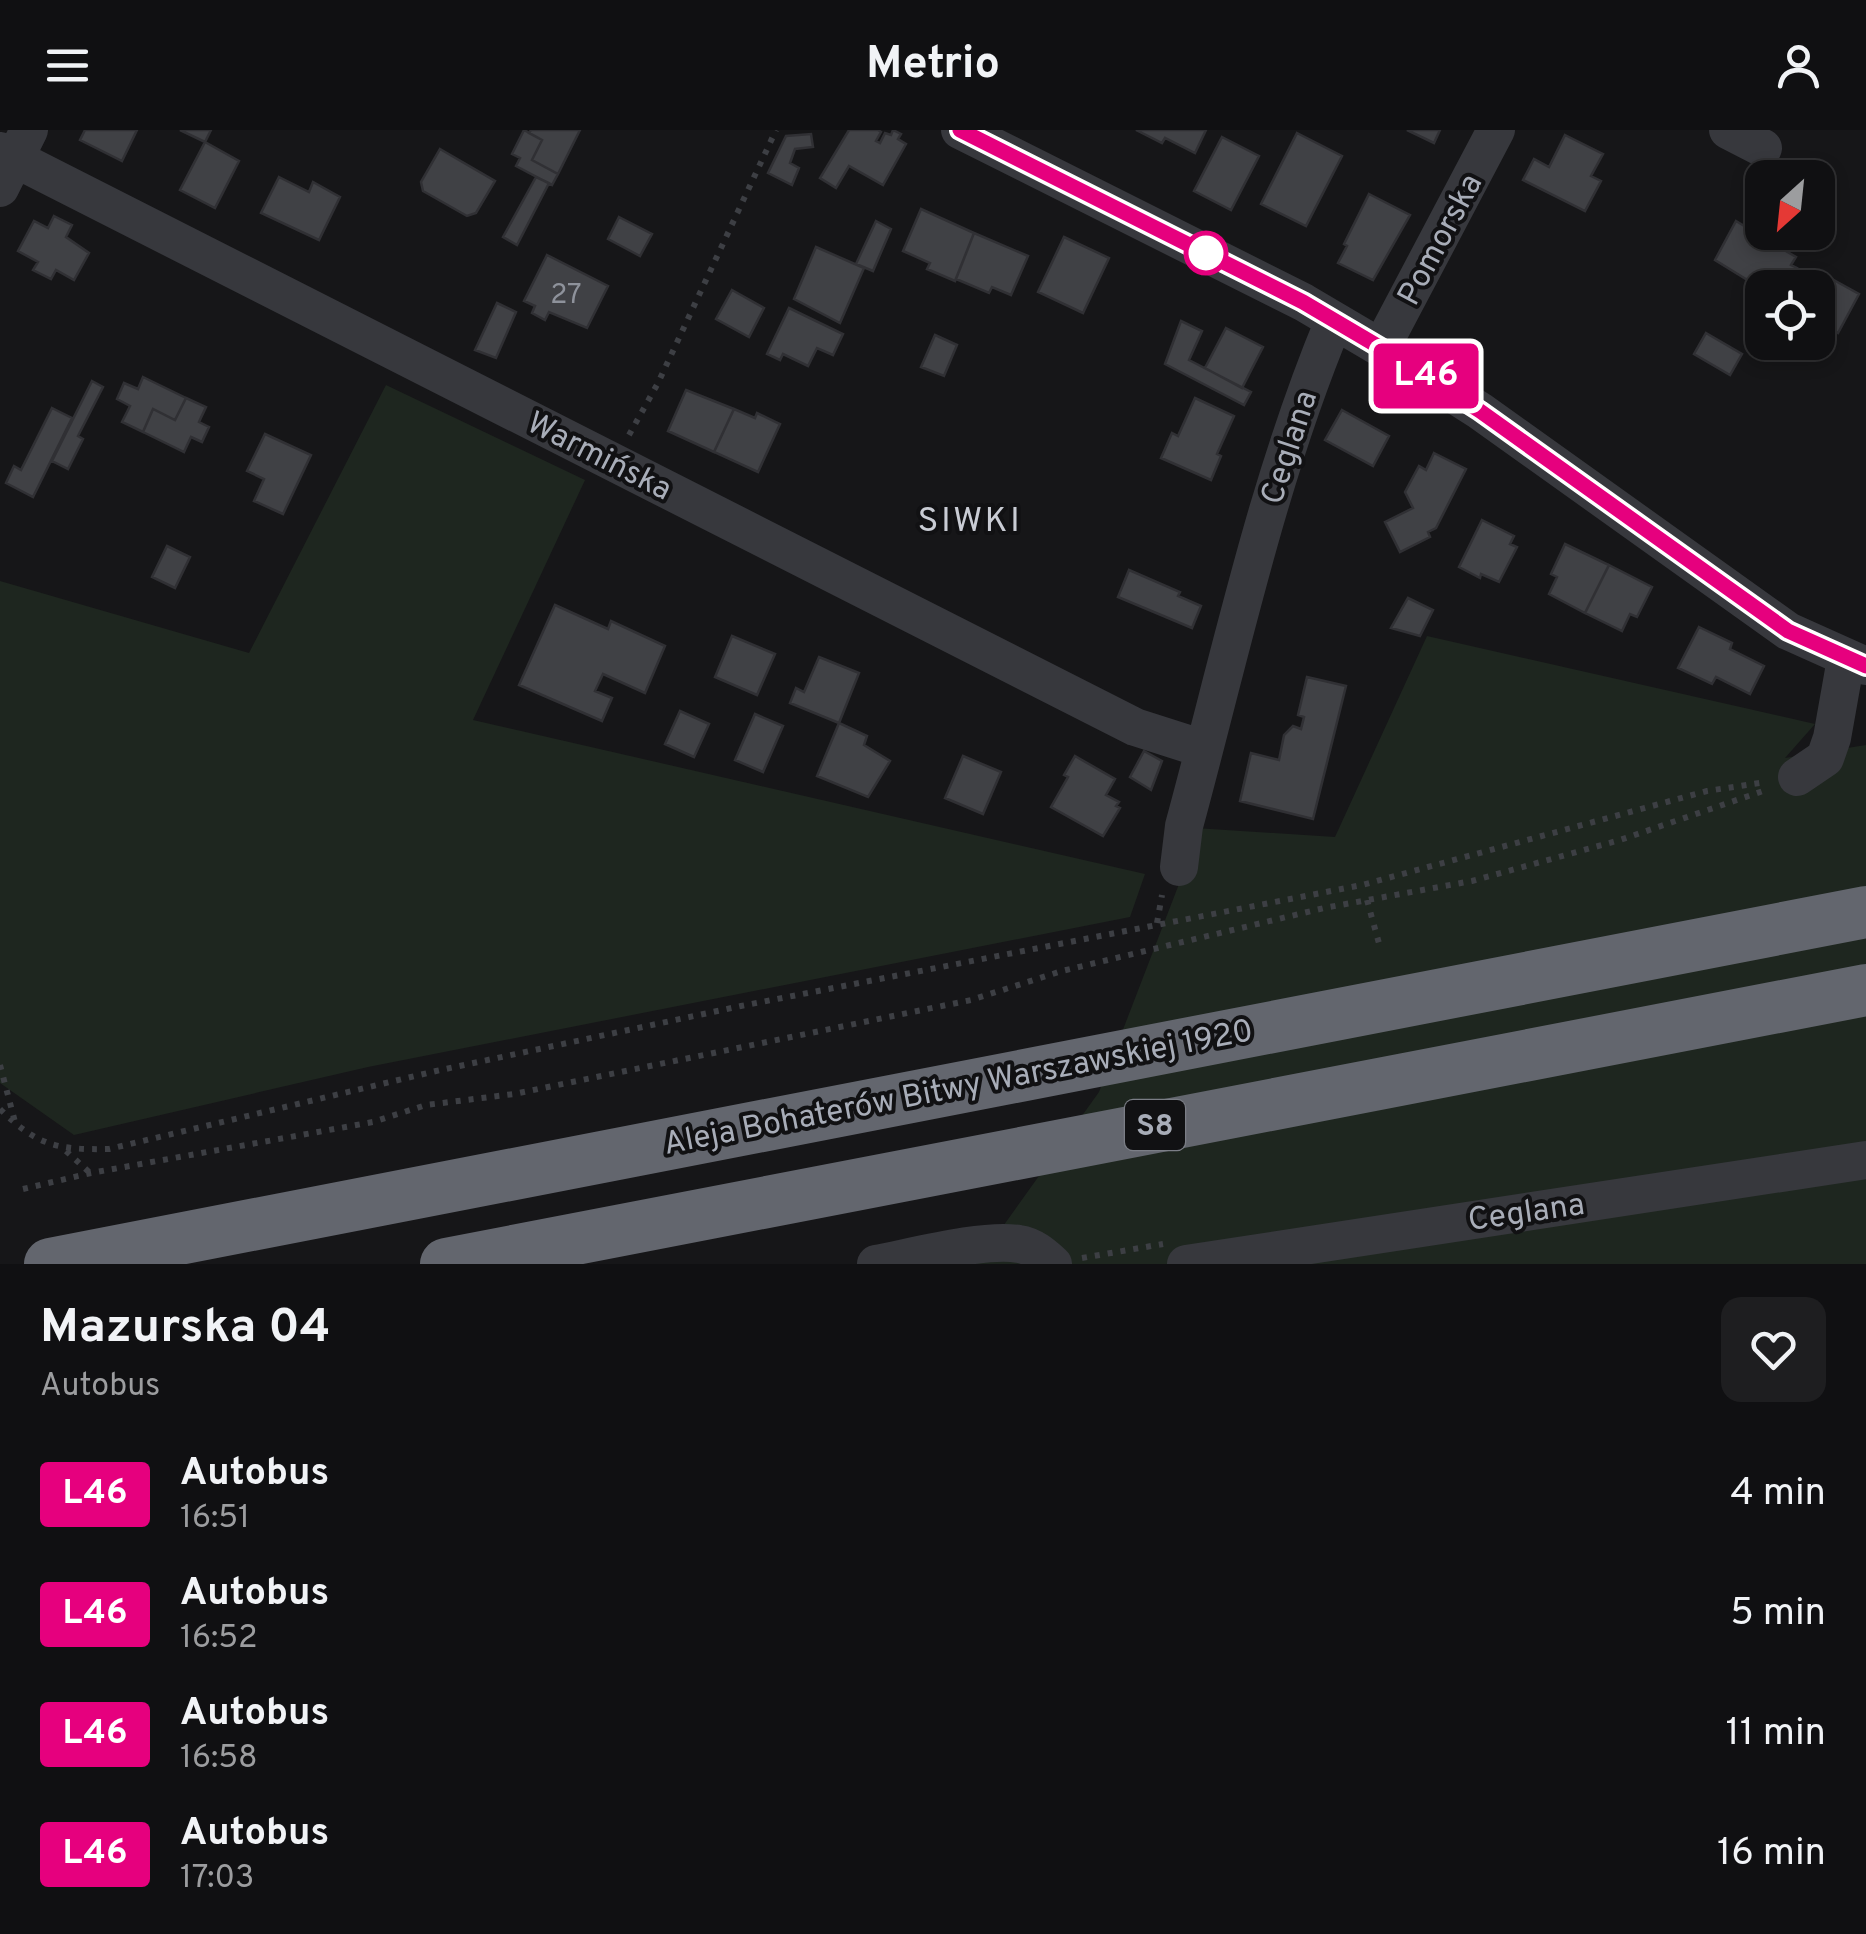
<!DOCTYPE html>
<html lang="pl">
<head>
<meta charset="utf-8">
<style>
  body { margin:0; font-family:Overpass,sans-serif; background:#1e1e20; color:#f1f3f6; height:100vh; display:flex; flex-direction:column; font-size:38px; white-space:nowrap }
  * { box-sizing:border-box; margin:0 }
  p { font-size:32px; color:#9c9d9f }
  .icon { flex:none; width:55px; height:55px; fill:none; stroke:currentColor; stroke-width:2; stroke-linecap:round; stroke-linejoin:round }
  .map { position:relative; height:1134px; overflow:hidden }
  .panel { display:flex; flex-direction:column; background:#101012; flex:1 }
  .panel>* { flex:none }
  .badge { padding:0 20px; border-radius:8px; font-size:35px; line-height:65px }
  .needle { width:65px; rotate:207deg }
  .tools { position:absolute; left:1745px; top:30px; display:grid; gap:20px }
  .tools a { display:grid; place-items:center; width:90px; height:90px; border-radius:20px; background:#101012; box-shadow:0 5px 15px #0003,0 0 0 2px #303032; font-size:50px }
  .map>.badge { position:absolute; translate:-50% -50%; box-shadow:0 0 0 5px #fff }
  .round { display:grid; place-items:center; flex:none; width:105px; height:105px; border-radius:20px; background:#1e1e20 }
  .headline { display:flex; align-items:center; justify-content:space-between; height:170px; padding:0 40px }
  h1 { font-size:48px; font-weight:700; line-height:75px }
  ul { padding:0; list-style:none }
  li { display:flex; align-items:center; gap:30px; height:120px; padding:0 40px }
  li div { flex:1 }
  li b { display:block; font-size:38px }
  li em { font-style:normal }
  li .badge { min-width:110px; font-weight:700; text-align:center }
  header { display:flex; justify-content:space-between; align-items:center; height:130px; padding:0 40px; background:#101012; font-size:45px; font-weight:700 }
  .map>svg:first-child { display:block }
  .green { fill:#1e261f }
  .building { fill:#404145; stroke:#303034; stroke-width:2.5 }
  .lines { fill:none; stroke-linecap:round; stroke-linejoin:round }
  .path { stroke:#3d3f44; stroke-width:6; stroke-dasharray:5 8; stroke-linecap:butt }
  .minor { stroke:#37383d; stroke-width:38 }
  .highway { stroke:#63666e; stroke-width:52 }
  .line-casing { stroke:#fff; stroke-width:22 }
  .line { stroke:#e6007e; stroke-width:15 }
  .stop-dot { fill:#fff; stroke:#e6007e; stroke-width:5 }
  .labels { text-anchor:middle; stroke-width:8; stroke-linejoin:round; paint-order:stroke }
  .number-label { font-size:28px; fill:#8e929b }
  .shield { fill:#111113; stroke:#7b7e86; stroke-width:2.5 }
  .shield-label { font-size:30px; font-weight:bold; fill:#a8adb8 }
  .street-label { font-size:32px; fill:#a8adb8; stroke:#111113 }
  .neighbourhood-label { font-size:35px; letter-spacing:2.5px; fill:#c9ccd4; stroke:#111113 }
</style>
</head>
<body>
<header><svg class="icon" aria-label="menu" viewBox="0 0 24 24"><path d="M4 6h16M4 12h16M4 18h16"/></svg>Metrio<svg class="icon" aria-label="person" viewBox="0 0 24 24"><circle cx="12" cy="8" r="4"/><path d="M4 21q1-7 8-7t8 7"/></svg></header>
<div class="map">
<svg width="1866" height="1134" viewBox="0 0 1866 1134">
  <rect width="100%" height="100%" fill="#161618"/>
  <path class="green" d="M386,255L585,350L473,590L1145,744L1130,787L368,937L74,1005L0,953V451L249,523Z
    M1427,506L1815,594L1785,628L1866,615V1134H976L1099,962L1179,754L1195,698L1335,707Z"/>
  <path class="building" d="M85,0H137L122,31L80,10Z
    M180,0H211L205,12Z
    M524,0L542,10L532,30L558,44L552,55L516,36L520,28L512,24Z
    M531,0H580L558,44L532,30L542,10L529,3Z
    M849,0H878L881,2L876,11L880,13L885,3L891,5L893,0L901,4L898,9L906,14L883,55L849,36L836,58L820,48Z
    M1136,0H1206L1195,23L1165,8L1162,13Z
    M1407,0H1440L1434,13Z
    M1297,3L1342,26L1306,96L1261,74Z
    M811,4L813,17L795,19L790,33L799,38L792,55L768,43L786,6Z
    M1565,5L1603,24L1591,46L1601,51L1585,81L1523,50L1534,29L1549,37Z
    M1222,7L1259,26L1231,80L1194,61Z
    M205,12L239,31L215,78L180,60Z
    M440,19L495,51L476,83L467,86L423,61L421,52Z
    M279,47L309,62L313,52L340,67L319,110L261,83Z
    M536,47L549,53L517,115L503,107Z
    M1369,64L1410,85L1373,150L1338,133L1347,116L1344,114Z
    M921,79L974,103L955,151L927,139L930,133L903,121Z
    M54,86L72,95L66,107L89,123L74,150L56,140L51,149L33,140L38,132L18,121L34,91L48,98Z
    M619,87L652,104L640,126L608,109Z
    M876,91L891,99L873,141L856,134Z
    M1736,91L1796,127L1791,135L1797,138L1789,153L1782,149L1777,158L1762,159L1715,130Z
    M974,103L1028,126L1011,165L992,157L989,163L956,149Z
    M1064,107L1109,128L1083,183L1038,162Z
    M816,117L864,138L840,193L794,169Z
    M547,125L608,156L587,198L549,182L545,190L532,183L535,176L524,171Z
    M1821,143L1859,164L1838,203L1818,192V158H1814Z
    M732,160L764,178L749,207L716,189Z
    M497,173L516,182L496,228L475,220Z
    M789,178L843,204L833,225L817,218L808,236L783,224L780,230L767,224Z
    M1181,191L1202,201L1189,230L1251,262L1244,275L1165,234Z
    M1226,198L1263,217L1242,258L1205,238Z
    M1706,203L1742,224L1730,245L1694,224Z
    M935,205L957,215L944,246L921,237Z
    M143,247L186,268L175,290L153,279L143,302L122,292L130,276L117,269L124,253L138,259Z
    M92,251L103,257L78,306L83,309L68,339L52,331Z
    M686,260L734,279L714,322L668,301Z
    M186,268L206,277L199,292L209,297L202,312L191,307L184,322L143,302L153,279L175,290Z
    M1195,268L1234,286L1217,324L1221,326L1211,350L1161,328L1172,303L1178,306Z
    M52,278L72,288L33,367L6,353L14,336L21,340Z
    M734,279L755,288L757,283L780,294L758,342L714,322Z
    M1342,280L1389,306L1373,336L1325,310Z
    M265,304L311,325L283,384L254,371L264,349L247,341Z
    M1434,323L1466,339L1436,398L1428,402L1430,407L1400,422L1385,392L1413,378L1405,362L1419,336L1426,340Z
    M1482,390L1514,406L1510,414L1517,417L1499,452L1481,444L1480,448L1459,437Z
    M1565,414L1609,435L1585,483L1549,464L1557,447L1551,444Z
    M167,416L190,427L175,458L152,447Z
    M1609,435L1652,457L1637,487L1630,484L1622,501L1585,483Z
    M1129,440L1180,462L1178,466L1201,476L1192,498L1118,467Z
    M1408,468L1433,480L1420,506L1391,498Z
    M555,475L608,499L611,491L665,516L645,563L603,544L595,561L612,568L602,591L519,555Z
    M1699,497L1732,513L1730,519L1764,536L1750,564L1716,547L1712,554L1678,538Z
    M732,506L775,524L757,565L715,547Z
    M819,527L859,543L839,593L790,573L796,558L804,562Z
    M1307,547L1346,556L1313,689L1240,671L1251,623L1279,630L1284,605L1293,596L1301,599L1304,587L1298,585Z
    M680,581L709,594L694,627L665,614Z
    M755,584L783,596L763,642L735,630Z
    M839,593L867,606L864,615L890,631L868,667L817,646Z
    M1144,621L1162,631L1151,660L1130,647Z
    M963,626L1001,642L983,684L945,668Z
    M1075,626L1115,649L1106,665L1119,672L1116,676L1120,678L1103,706L1051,677L1068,647L1064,645Z"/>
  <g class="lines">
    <path class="path" d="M629,305L658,253L776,0
      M1367,770L1380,817
      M1157,793L1162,765
      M0,935L15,992
      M0,979C37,1016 58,1020 109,1019L436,941L741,876L1362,755L1707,661L1766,652
      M66,1021L90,1043
      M23,1059L91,1043L373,992L426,975L514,964L971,870L1062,841L1324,778L1472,751L1620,710L1769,659
      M1082,1128L1163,1114"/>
    <path class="minor" d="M960,0L1303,172L1381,218L1480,281L1788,501L1866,536
      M1728,0L1763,18
      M0,21L1135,597L1204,619
      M0,58L29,0
      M1381,218L1496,0
      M1797,647L1825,628L1832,608L1846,529
      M1179,737L1184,696C1230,527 1266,354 1334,191
      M876,1134C913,1127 984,1108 1019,1114C1033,1116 1043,1125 1053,1134
      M1186,1134L1866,1030"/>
    <path class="highway" d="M50,1134L1866,782
      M446,1134L1866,860"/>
  </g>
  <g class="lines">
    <g class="line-casing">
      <path id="line" d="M960,0L1303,172L1381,218L1480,281L1788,501L1866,536"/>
    </g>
    <use href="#line" class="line"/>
  </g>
  <circle class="stop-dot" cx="1206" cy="123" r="20"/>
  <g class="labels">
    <g class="number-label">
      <text x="566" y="173">27</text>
    </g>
    <rect class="shield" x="1125" y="970" width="60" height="50" rx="8"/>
    <g class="shield-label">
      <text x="1155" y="1005">S8</text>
    </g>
    <g class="street-label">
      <text transform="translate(1439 109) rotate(-62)" y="11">Pomorska</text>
      <text transform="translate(1288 317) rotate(-72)" y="11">Ceglana</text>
      <text transform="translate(600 325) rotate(27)" y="11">Warmińska</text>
      <text transform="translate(958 956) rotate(-11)" y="11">Aleja Bohaterów Bitwy Warszawskiej 1920</text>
      <text transform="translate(1526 1081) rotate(-8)" y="11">Ceglana</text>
    </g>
    <g class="neighbourhood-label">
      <text x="970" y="401">SIWKI</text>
    </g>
  </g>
</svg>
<div class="tools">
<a><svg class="needle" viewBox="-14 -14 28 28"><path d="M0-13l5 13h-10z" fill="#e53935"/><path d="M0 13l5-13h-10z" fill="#9c9d9f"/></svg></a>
<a><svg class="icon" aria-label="locate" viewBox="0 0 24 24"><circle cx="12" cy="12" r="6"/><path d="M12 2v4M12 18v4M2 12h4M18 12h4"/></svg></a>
</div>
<b class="badge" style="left:1426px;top:246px;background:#e6007e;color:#fff">L46</b>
</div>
<section class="panel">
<div class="headline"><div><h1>Mazurska 04</h1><p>Autobus</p></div><a class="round"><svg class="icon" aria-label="heart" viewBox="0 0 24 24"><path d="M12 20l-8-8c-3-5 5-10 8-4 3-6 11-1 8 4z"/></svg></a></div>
<ul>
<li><span class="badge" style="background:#e6007e;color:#fff">L46</span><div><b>Autobus</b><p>16:51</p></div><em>4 min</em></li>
<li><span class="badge" style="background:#e6007e;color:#fff">L46</span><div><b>Autobus</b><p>16:52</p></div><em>5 min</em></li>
<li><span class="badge" style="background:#e6007e;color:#fff">L46</span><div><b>Autobus</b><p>16:58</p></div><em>11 min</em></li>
<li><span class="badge" style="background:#e6007e;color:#fff">L46</span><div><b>Autobus</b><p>17:03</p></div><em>16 min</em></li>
</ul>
</section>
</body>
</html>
